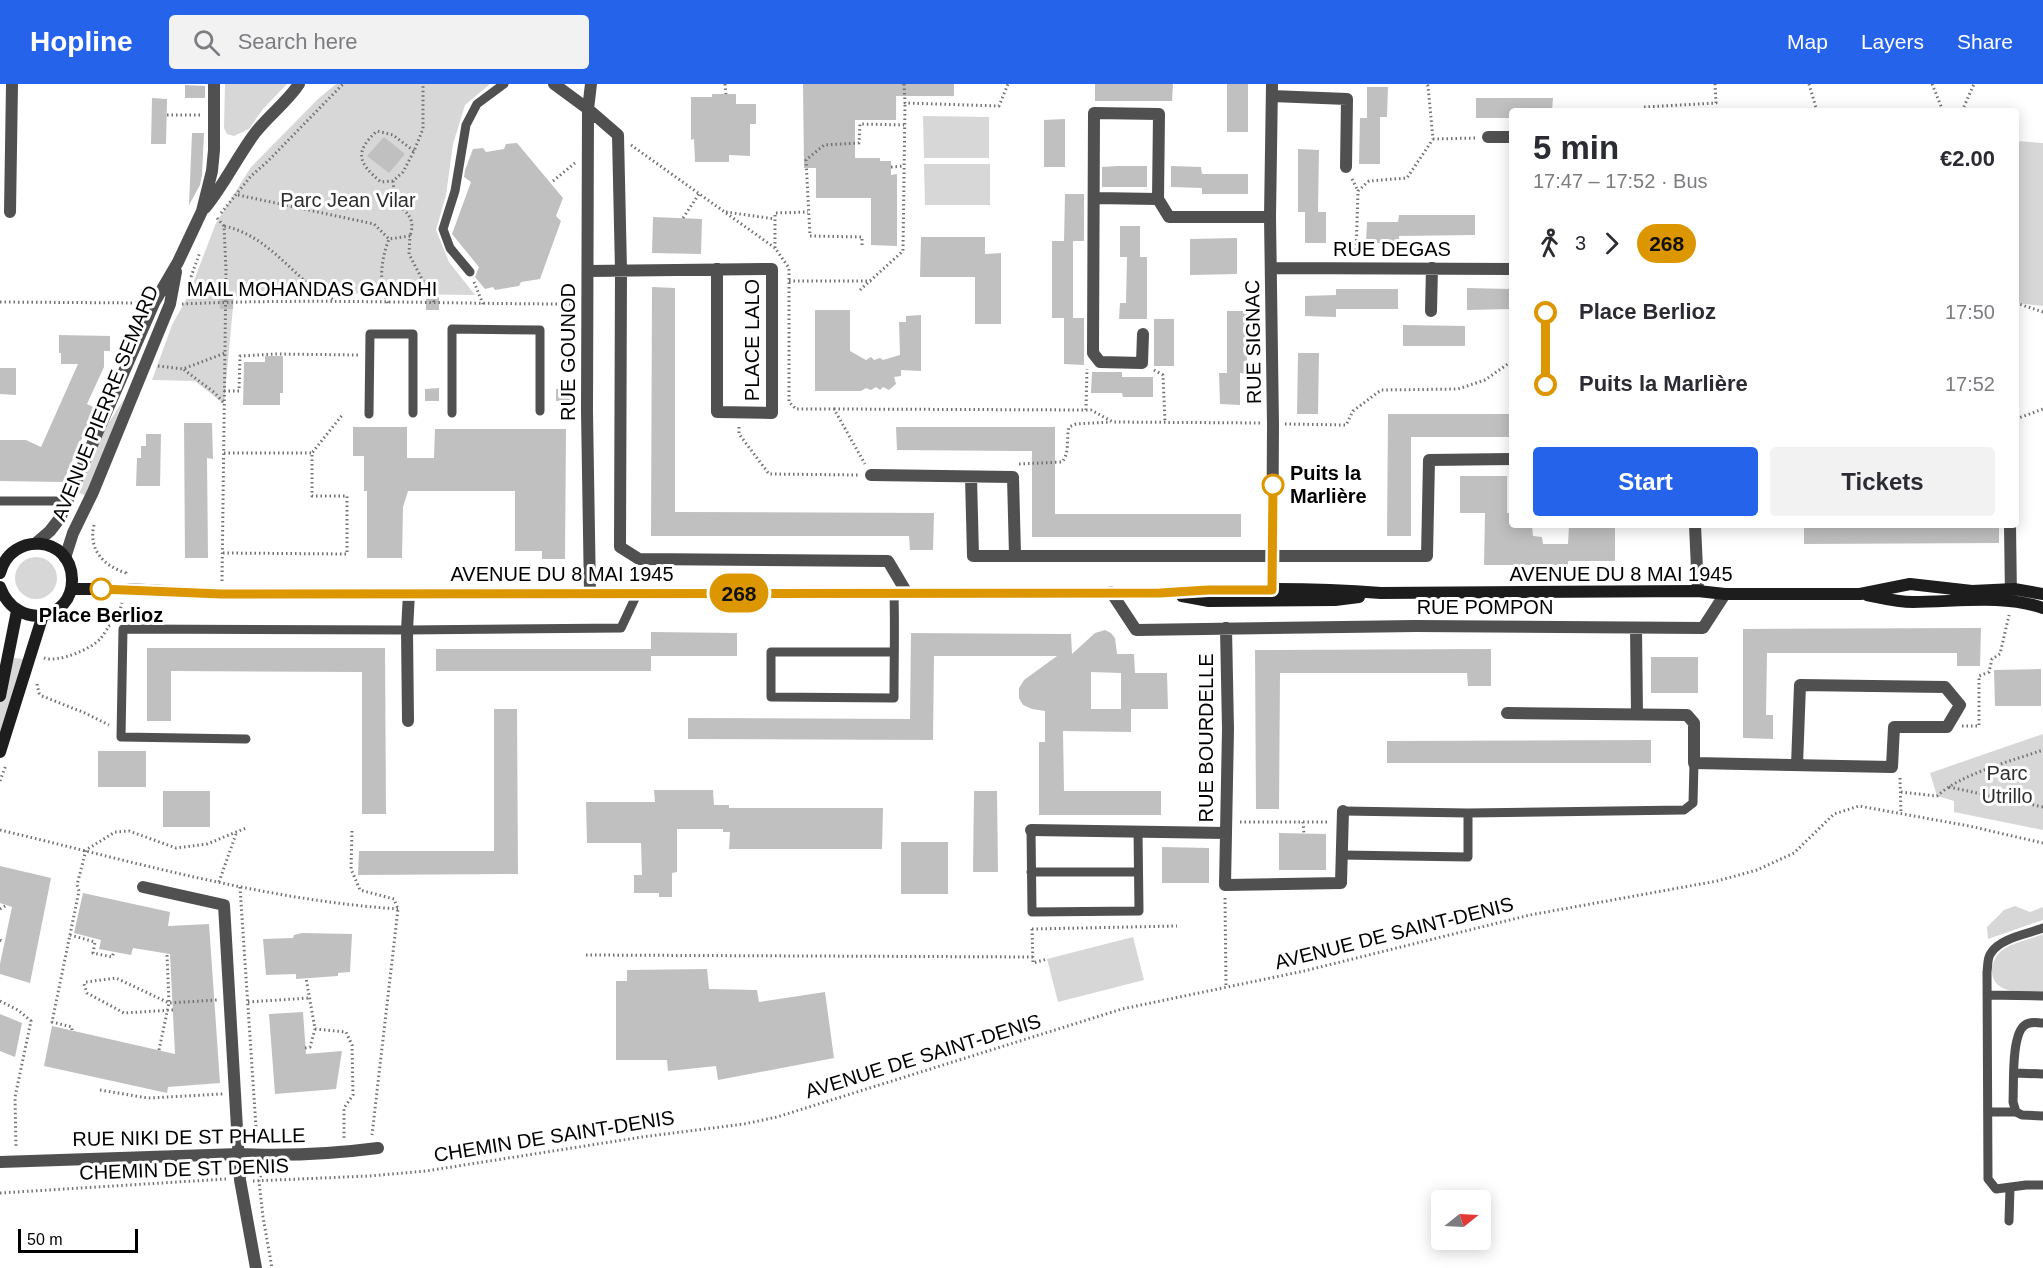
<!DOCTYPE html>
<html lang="en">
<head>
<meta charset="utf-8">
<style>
  body { margin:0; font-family:Arial,sans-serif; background:#f2f2f3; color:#2b2b33; height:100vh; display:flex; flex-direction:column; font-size:22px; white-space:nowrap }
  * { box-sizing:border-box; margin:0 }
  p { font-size:20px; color:#7c7c81 }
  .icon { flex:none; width:33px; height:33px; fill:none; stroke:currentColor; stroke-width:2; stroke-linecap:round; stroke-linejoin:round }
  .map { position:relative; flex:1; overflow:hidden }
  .sheet { position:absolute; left:1509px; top:24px; width:510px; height:420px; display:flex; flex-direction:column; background:#fff; border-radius:6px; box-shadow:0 3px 15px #0003 }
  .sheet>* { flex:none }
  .badge { padding:0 12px; border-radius:20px; font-size:21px; line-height:39px }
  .needle { width:39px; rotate:72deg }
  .controls { position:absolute; left:1431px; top:1106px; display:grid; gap:12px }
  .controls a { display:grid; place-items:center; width:60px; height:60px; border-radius:6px; background:#fff; box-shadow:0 3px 15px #0003; font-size:30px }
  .scale { position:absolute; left:18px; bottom:15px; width:120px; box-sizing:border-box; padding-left:6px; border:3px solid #000; border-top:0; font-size:16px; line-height:21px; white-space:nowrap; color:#000; -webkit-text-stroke:4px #fff; paint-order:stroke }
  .map>.badge { position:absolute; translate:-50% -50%; box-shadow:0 0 0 3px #fff }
  .legs { display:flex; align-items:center; gap:9px; height:66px; padding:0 24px; font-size:20px }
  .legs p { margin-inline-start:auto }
  .overview { display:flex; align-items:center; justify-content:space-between; height:102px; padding:0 24px }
  h1 { font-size:33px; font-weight:800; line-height:45px }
  .cta { display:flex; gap:12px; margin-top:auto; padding:12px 24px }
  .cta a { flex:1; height:69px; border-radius:6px; background:#2563eb; color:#fff; font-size:24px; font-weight:800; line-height:69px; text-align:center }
  .cta a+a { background:#f2f2f3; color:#2b2b33 }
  ul { padding:0 24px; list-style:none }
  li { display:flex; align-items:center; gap:21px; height:72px; font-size:22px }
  li i { display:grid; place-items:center; width:9px; height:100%; margin:0 8px; background:currentColor }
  li i::after { content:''; width:15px; height:15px; margin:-8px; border:4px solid; border-radius:50%; background:#fff }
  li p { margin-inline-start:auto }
  li:first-child i { background:linear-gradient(#0000 50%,currentColor 0) }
  li:last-child i { background:linear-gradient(currentColor 50%,#0000 0) }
  header { display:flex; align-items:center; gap:36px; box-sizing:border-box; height:84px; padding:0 30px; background:#2563eb; color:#fff }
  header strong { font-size:28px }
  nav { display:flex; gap:33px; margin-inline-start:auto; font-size:21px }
  .search { width:420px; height:54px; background:#f2f2f3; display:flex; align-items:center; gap:15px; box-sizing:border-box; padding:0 21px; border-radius:6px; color:#7c7c81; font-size:22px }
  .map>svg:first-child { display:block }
  .green { fill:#d7d7d7 }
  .building { fill:#c0c0c0; fill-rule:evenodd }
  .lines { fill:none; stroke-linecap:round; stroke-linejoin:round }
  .path { stroke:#727272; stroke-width:3; stroke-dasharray:1.5 3; stroke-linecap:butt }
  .service { stroke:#505050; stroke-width:9 }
  .minor { stroke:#505050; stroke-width:12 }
  .secondary { stroke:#1d1d1d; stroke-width:12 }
  .line-1-casing { stroke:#fff; stroke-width:14 }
  .line-1 { stroke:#dc9600; stroke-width:9 }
  .stop-1-dot { fill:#fff; stroke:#dc9600; stroke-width:3 }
  .labels { text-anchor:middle; stroke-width:6; stroke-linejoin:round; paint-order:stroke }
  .park-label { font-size:20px; fill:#2e2e2e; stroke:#fff }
  .street-label { font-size:20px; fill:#000; stroke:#fff }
  .stop-label { font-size:20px; font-weight:bold; fill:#000; stroke:#fff; text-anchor:start }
</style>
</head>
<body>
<header>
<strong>Hopline</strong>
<div class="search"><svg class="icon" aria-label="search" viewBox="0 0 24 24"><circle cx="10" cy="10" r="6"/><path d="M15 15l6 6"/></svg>Search here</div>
<nav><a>Map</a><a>Layers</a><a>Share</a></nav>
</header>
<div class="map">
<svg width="2043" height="1184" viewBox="0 0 2043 1184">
  <rect width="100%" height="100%" fill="#fff"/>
  <path class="green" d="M225,0H287L263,25L249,45L234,52L227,50L224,44Z
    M336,0H490L465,21L453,60L446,111L436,146L449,178L475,211L305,209L234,212L224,320L195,297L152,296L172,241L188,212L216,139L251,83L318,15Z
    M923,32L989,33V74H924Z
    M2016,57L2043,59V222L2016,219Z
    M924,80H990V121H925Z
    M124,315L86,412L78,408L106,343Z
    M15 494a21 21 0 1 1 42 0a21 21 0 1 1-42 0Z
    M14,574L23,575L0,649V616Z
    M2043,650V746L1954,728V717L1937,712L1930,689Z
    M2015,822L2030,828L2043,823V836L1988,855L1987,843L2004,826Z
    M2043,850V909C2025,908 1990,912 1992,884C1993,877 1997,869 2004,865C2015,858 2031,855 2043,850Z
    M1133,853L1144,896L1058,918L1047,875Z"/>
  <path class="building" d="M803,0H954V12H896V36H855V74H880V77H891V91L897,90V162L871,161V114H816V84H804Z
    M1095,0H1173L1172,17H1095Z
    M1227,0H1248V48H1227Z
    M185,1L205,2V14H185Z
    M1367,3H1388L1387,33H1380V80H1359L1360,34H1367Z
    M712,10H736V20H756V40H750V72L729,71V78H695L694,55L691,56V13H712Z
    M152,14L167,15L166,60H151Z
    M1476,14H1553L1552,27H1512V34H1476Z
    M1065,35V83H1044V36Z
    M192,49H204L202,91L200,101L189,121Z
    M384,53L405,70L389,89L367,72Z
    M517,59L563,114L556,132L561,137L540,195L521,198L519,202L495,206L493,203L485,205L475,193L479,183L452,150L471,98L464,93L465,86L473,65L483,64L486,68L504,65L506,60Z
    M1298,65L1319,66L1318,128H1326V159H1305V128H1298Z
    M1117,82H1147V103H1102V83Z
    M1171,82L1201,83L1202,90H1248V110H1202V104L1171,103Z
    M1065,110H1084V157H1073V234H1084V281L1064,280V234H1052V157H1064Z
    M1399,131H1475V151L1399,152V159H1366L1367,138H1398Z
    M653,133L702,135L701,170L652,169Z
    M1120,142H1140V173H1147V235H1119L1120,219H1126L1127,173H1120Z
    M921,153H985V170L1001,169V240H975V193H920Z
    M1237,154V190L1190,191V155Z
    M652,203L675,204V428L934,429L933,466H910L909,452H651Z
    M1467,204L1512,205V225L1467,226Z
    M1336,205H1398V225H1336V233L1305,232V212L1336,211Z
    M233,212V225H220L219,213Z
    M426,213H439V226H426Z
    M815,226H850V267L866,276L871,273L874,276L880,274L883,276L900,271L899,238H906V232L921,231V287L901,286V292L894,293L896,300L889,306L883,303L880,306L876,303L871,306L866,304L861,307H815Z
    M1227,227H1247V290L1240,289V321L1220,320L1219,289H1227Z
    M1154,235H1174V282H1154Z
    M1403,241L1465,242V262H1403Z
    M59,251L110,252V267H104V283L87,320L95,324L63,398L0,397V356H26L41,363L78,280H61V269H59Z
    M1298,269H1319L1318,330H1297Z
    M265,272H283V309H280V321H243L244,278H265Z
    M0,284H16V311L0,310Z
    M1092,288H1122V293H1153V313H1123L1122,309H1091Z
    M439,304V317H425V305Z
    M569,304L570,317H556V305Z
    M1388,330H1512V353H1411V452H1387Z
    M184,339H212L213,375L207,374L208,474H185Z
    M353,343H407V374H434L435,345H566L565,475H542V467H515V407H408L403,423L402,474H367V407H364V372H353Z
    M896,343H1055V430H1241V453H1032V367L897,366Z
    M146,350H161L160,402H136L137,374H141V362H146Z
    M1460,392H1507V429H1512V441H1532L1533,452L1542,453L1543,460H1568L1569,441H1615V477H1568V481H1484L1485,429H1460Z
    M1804,441H1999V459L1804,460Z
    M1981,544L1980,582H1957V569H1767L1766,631H1773V655L1743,654V545Z
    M1105,546L1111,549L1115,554L1117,570H1134L1135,589H1167L1168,625H1121H1131V648L1063,647L1064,707H1161V731H1039V658H1045V627L1032,625L1023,621L1019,614V604L1024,596L1057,572H934L933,656L688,655V634L910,635L911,549L1071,550L1072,570L1095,549ZM1091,588L1121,589V625H1091Z
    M651,548L737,549V572H651V587H436V565H651Z
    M147,564H385L386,730H362V588L171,587V637H147Z
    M1491,565V602H1468L1467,589H1280L1279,725H1256L1255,566Z
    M1651,573H1698V609H1651Z
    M2041,585V622H1995L1994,586Z
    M494,625H517L518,790L358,791L359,767H494Z
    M1651,656V679H1387V657Z
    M98,667H146V703H98Z
    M654,706H713L714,721H729V724H883L882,765H729L730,748H723V745H677V788L672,789V813H659V809H634V791H642L641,759H587L586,718H655Z
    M163,707H210V743H163Z
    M974,707H997L998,788H973Z
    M1279,749L1326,750V786H1279Z
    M901,758H948V810H901Z
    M1162,763L1209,764V799H1162Z
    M0,782L51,794L30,899L0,890V880L12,823L0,819Z
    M83,809L170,828L168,842L209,840L220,999L168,1003L167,1009L44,982L52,942L175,970L170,870L133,864L131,871L99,865L101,856L74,849Z
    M302,849L352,850L350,888L338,889V892L296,895V890L266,891L263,855L293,854L294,851Z
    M707,885L709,905L757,906L759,918L825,908L834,974L718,996L716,982L668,987L667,976H616V897H627V886Z
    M303,928L306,970L342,967L336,1005L275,1010L269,930Z
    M0,930L22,939L15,973L0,967Z"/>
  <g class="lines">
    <path class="path" d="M725,0L726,10
      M904,0L905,19L999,22L1008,0
      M1809,0L1817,27
      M1932,0L1943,27
      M1642,27L1644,23L1716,19L1715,0
      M1962,27L1974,0
      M167,31H202
      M1433,55L1476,54
      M631,61L775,164L789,184V318L796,325H834L865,380
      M414,67L393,51L377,47C354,68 358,79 381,98L393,97L403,88L414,67L423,45V0
      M891,83L904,82
      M1352,95L1358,107
      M393,97L395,118C407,129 416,134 410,152
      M553,97L575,79
      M238,111L374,140L389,155L410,152L409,170L435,220
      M726,128L775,135
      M221,129L251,92L268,77L343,0
      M217,134L224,142
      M683,134L699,110
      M862,161V153L810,152L806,76L824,61L859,59L860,40L904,41
      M775,164V129L808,128
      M1356,170L1358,107L1369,97L1407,94L1433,55L1428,2L1426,0
      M191,193L200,168
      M789,197H871
      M474,198L483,220
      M860,206L903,167L905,19
      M0,218L139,219
      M388,219C378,198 381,176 389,155
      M2016,219L2043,228
      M182,220C312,214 443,220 574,220
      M158,282L183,285
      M1154,286L1163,291L1165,339
      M224,307H239L240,272L275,270L359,271
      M223,318L215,309L183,285L225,269
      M834,325L1091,326L1113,338L1260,339
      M1086,326L1087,285
      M2016,335L2043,325
      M1285,340L1346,341L1353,327L1381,306L1458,305L1485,296L1512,277
      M739,343V350L769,390L858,391
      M224,369H312
      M1019,380L1062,378C1070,369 1066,354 1069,343L1076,340L1111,338
      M94,441C88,466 104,482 126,489V492
      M223,469L347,470V412H312V369L343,330
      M222,497L226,186L224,142C262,150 285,181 313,204C319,209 327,212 334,216
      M121,533L120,526L122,519
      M44,574C58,579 92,565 101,554C104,550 107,545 109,542L112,541
      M37,600L39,609L42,612L85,629L109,641
      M1962,642H1979V592L1989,588L1992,575L2000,570L2009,531
      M1900,694L1901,729
      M0,697L6,681
      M1949,703L2043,723
      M1901,708L1937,712C1961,690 2011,677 2043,666
      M1240,738H1329
      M1303,738L1304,750
      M0,746C131,777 263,816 398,825
      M352,747L351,785L360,806L394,815L398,825L372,1051
      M219,798L237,747
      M240,803L257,1058
      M1225,814L1226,904
      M0,825L7,821
      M1032,845L1177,842
      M1032,845L1033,879L1047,875
      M70,851L95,858L93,869L112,873L114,868
      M0,856L4,858
      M586,871L1033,873
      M0,917L18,926L31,937L15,1013L16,1064
      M248,918L309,914
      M173,926L124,929L87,909L84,900L86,898L116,894L169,919L217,916
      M315,945L346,948L352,961L353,1011L344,1024V1054
      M72,946V943L52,938L79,807L77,801L86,766L115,748L129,747L176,764L207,760L246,744
      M305,964L310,963L315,945L306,894
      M159,966L169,919L167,871
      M100,1006L148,1014L223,1010
      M263,1083L259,1097L263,1133L272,1184
      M253,1097L369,1092L426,1087L642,1053L744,1040L777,1033L1122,925L1304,887L1530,831L1717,797L1757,786L1794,769L1834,730L1859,722L1969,742L2043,759
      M0,1109L226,1095"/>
    <path class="service" d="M470,188L450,164L443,145L455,107L466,41L477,20L504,0
      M452,329V245L540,246V327
      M369,330L370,250H413V329
      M0,417H56L64,426
      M894,509C895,544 894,579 894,614L771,613V568H894
      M246,655L121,653L123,545L407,546L621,544L637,510
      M1343,727L1468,729L1684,726L1693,719L1694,679
      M1031,746L1032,828L1139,827L1138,747
      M1342,771L1468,773V729
      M1031,788H1138
      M2043,844C2028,850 2000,854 1991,869C1987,874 1988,882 1987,888L1988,1095L1996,1105L2026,1101H2043
      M1987,911L2043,912
      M2043,939C2037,939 2030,937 2025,941C2011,950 2014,1001 2013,1018L2016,1028L2022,1031L2043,1032
      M2014,989L2043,990
      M1989,1028H2016
      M2009,1137L2010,1104"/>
    <path class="minor" d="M554,0L588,25L618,51L621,186L620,463L639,475L888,477L907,509
      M1272,12L1347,15L1346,83
      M1488,53H1512
      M1095,114L1158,115L1169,133H1270
      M205,124C224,101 237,73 255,49C268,32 288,17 299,0
      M10,128L12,0
      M1271,184L1512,185
      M588,187L772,185V329L717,328V185
      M1431,227L1432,184
      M1143,250L1142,279L1100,278L1093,269L1094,29L1159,30L1158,115
      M871,391L1013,393L1015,471
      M971,393L973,472H1427L1429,376L1512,375
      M1695,441L1698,507
      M2010,441L2011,513
      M36,459L50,447L60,434L154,219L178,178L202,127L212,87L214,66V0
      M65,474L73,449L93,408L170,220L176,188
      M1111,508L1136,546L1416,542L1703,544L1725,510
      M590,510L587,328L588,25L591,0
      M1272,515L1273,340L1270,133L1272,0
      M1636,544L1637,630
      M1507,629L1687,631L1694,639V679L1892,683L1894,643H1947L1960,621L1945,603L1800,601L1797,681
      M408,637L407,546L409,509
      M1031,746L1226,749L1228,645L1226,544
      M1226,749L1225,801L1341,799L1343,727
      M143,803L224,821L240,1096L256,1184
      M0,1078L239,1070C285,1072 332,1070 378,1064"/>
    <path class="secondary" d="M0,489C11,447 71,451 72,495C73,536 17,548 0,503
      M71,505H127L221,510L1160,509C1234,504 1308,503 1381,509L1698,507L1725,510H1860L1910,500L1972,507L2014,505L2043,510
      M1867,511C1882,514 1897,518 1913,518C1956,518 2002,510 2043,524
      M1182,512L1209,517L1335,516L1359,513
      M0,612L17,527
      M0,668L43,531"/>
  </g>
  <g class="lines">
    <g class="line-1-casing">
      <path id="line-1" d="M101,505L221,510L1160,509L1208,506H1272L1273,401"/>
    </g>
    <use href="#line-1" class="line-1"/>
  </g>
  <g class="stop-1-dot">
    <circle cx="1273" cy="401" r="10"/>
    <circle cx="101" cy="505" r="10"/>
  </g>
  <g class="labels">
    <g class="park-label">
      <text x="348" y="123">Parc Jean Vilar</text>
      <text x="2007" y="696">Parc<tspan x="2007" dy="23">Utrillo</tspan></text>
    </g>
    <g class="street-label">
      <text x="1392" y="172">RUE DEGAS</text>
      <text x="312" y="212">MAIL MOHANDAS GANDHI</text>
      <text transform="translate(752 256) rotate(-90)" y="7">PLACE LALO</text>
      <text transform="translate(1253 258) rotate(-91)" y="7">RUE SIGNAC</text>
      <text transform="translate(568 268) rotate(-90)" y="7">RUE GOUNOD</text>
      <text transform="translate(105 319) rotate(-68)" y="7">AVENUE PIERRE SEMARD</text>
      <text x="562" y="497">AVENUE DU 8 MAI 1945</text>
      <text x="1621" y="497">AVENUE DU 8 MAI 1945</text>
      <text x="1485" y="530">RUE POMPON</text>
      <text transform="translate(1206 654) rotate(-90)" y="7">RUE BOURDELLE</text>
      <text transform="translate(1394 849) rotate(-14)" y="7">AVENUE DE SAINT-DENIS</text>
      <text transform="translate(923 972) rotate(-17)" y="7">AVENUE DE SAINT-DENIS</text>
      <text transform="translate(554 1052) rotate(-9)" y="7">CHEMIN DE SAINT-DENIS</text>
      <text transform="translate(189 1053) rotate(-1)" y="7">RUE NIKI DE ST PHALLE</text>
      <text transform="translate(184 1085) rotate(-2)" y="7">CHEMIN DE ST DENIS</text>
    </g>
    <g class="stop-label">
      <text x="1290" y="396">Puits la<tspan x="1290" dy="23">Marlière</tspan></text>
      <text x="101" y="538" text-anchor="middle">Place Berlioz</text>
    </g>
  </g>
</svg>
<div class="controls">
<a><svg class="needle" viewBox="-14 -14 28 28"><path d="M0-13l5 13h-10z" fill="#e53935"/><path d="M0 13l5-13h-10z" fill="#7c7c81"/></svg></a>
</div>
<div class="scale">50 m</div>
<b class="badge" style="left:739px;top:509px;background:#dc9600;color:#111">268</b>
<section class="sheet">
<div class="overview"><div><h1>5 min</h1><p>17:47 – 17:52 · Bus</p></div><b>€2.00</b></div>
<div class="legs"><svg class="icon" aria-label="walk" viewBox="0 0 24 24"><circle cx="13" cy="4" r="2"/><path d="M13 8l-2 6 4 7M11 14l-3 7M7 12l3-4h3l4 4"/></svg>3<svg class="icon" aria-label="forward" viewBox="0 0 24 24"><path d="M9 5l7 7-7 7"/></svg><b class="badge" style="background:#dc9600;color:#111">268</b></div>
<ul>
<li><i style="color:#dc9600"></i><b>Place Berlioz</b><p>17:50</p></li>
<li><i style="color:#dc9600"></i><b>Puits la Marlière</b><p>17:52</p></li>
</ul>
<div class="cta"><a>Start</a><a>Tickets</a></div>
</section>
</div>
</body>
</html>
